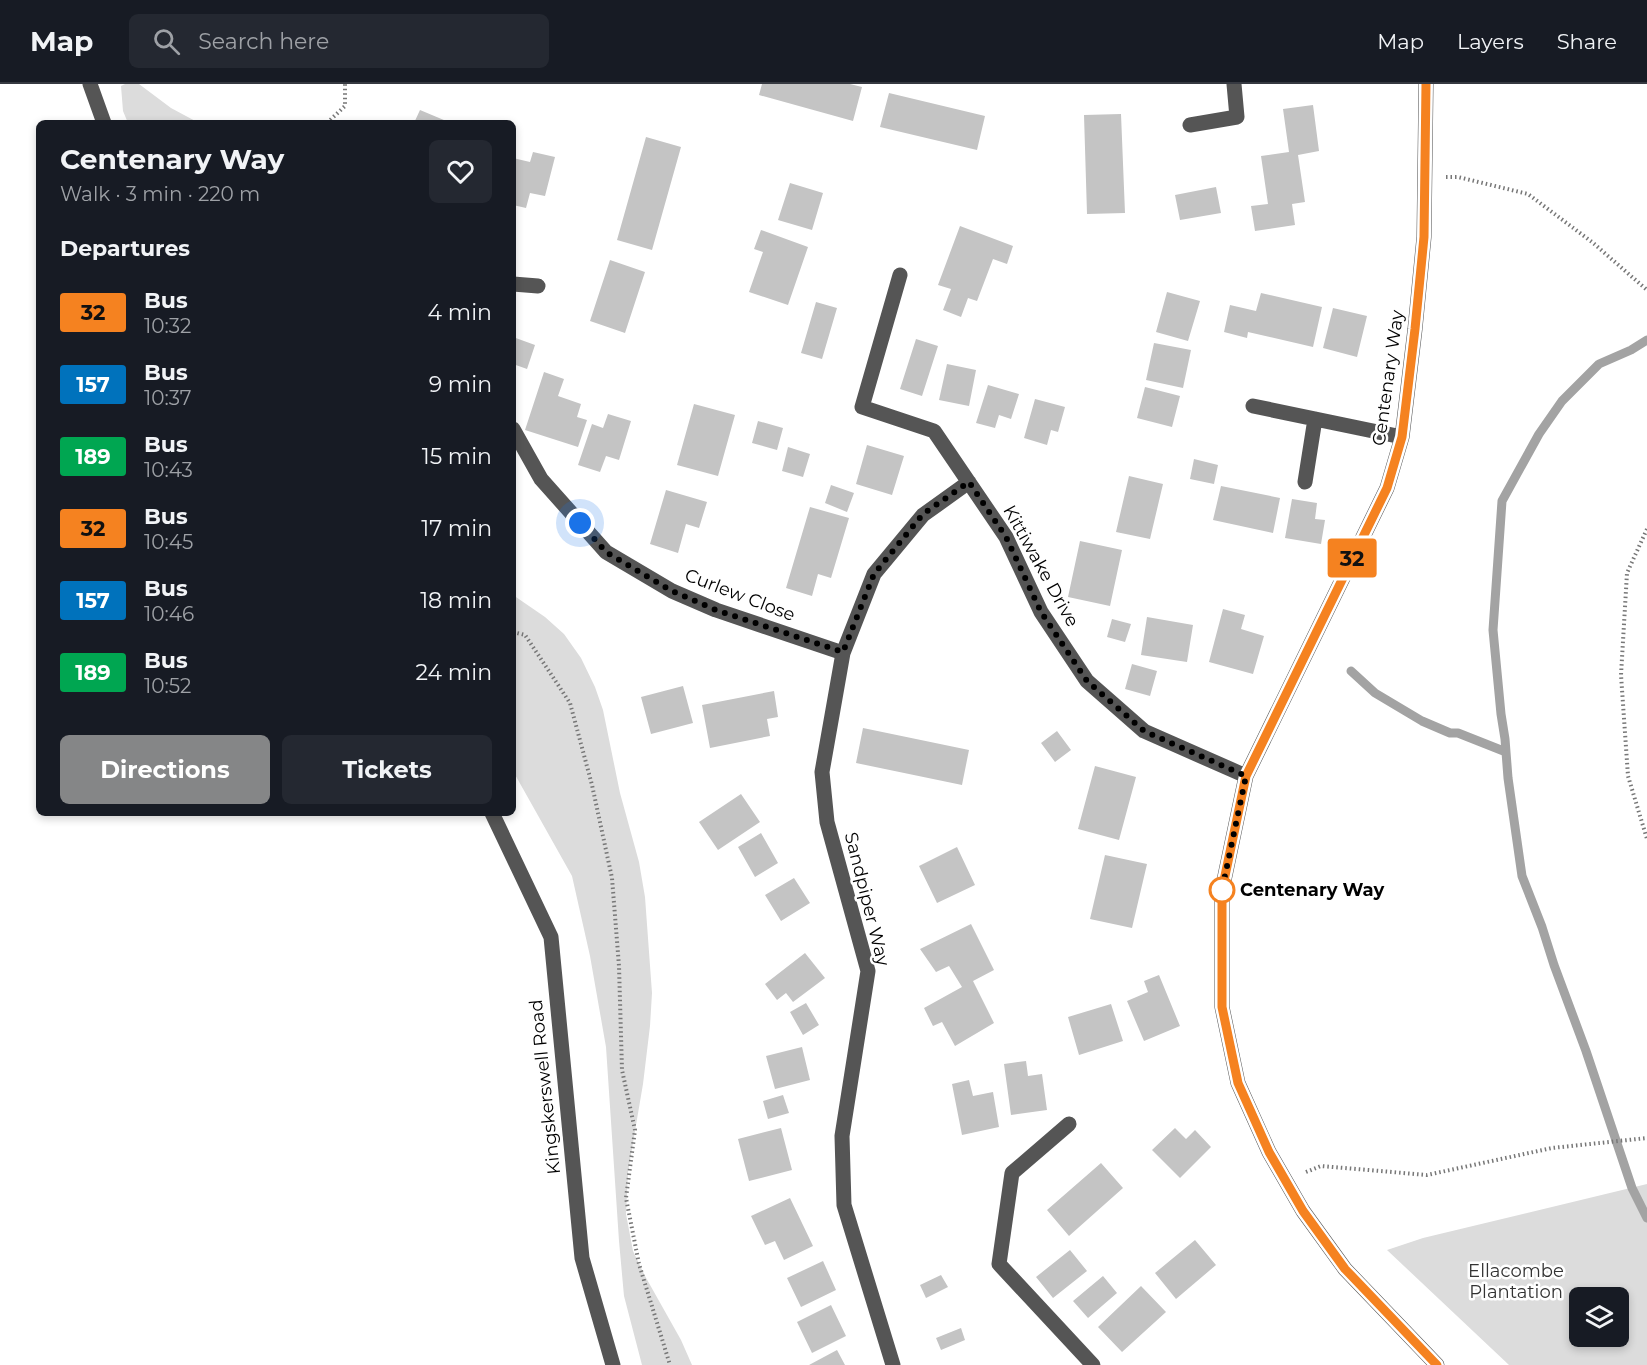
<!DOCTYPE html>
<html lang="en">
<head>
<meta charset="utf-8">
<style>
  body { margin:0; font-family:Montserrat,sans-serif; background:#242831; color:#f1f3f6; height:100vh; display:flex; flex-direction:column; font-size:22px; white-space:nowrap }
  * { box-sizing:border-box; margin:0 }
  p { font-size:20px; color:#9ea1a6 }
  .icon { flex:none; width:33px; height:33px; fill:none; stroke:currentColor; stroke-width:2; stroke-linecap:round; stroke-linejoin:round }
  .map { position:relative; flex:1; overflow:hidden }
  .panel { position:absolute; left:36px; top:36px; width:480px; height:696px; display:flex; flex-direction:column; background:#171b24; border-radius:9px; box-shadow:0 3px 9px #0003 }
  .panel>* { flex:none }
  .badge { padding:0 12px; border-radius:4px; font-size:21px; line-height:39px }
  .controls { position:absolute; left:1569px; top:1203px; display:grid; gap:12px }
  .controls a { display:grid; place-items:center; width:60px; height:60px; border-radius:9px; background:#171b24; box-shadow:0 3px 9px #0003; font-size:30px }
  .you { position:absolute; width:30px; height:30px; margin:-15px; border:4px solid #fff; border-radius:50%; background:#1a73e8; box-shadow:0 0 0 9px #1a73e833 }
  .map>.badge { position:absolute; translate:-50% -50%; box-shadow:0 0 0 3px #fff }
  h2 { padding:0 24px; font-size:22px; line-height:54px }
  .round { display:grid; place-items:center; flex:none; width:63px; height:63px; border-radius:9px; background:#242831 }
  .head { display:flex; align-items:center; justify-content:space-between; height:102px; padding:0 24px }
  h1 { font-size:28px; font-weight:700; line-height:45px }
  .cta { display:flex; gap:12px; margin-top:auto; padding:12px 24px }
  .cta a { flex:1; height:69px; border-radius:9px; background:#858687; color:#fff; font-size:24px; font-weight:700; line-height:69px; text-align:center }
  .cta a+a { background:#242831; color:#f1f3f6 }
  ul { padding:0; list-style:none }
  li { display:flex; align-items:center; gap:18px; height:72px; padding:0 24px }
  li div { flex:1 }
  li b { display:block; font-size:22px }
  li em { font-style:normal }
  li .badge { min-width:66px; font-weight:700; text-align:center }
  header { display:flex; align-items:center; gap:36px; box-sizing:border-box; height:84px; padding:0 30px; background:#171b24; border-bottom:2px solid #363941 }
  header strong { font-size:28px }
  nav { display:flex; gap:33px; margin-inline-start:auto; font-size:21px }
  .search { width:420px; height:54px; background:#242831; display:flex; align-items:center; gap:15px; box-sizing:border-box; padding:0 21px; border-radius:9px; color:#9ea1a6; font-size:22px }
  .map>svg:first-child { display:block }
  .green { fill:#dcdcdc; fill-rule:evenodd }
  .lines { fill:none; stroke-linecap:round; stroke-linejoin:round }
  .stream { stroke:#a3a3a3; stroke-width:9 }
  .building { fill:#c4c4c4 }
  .path { stroke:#777; stroke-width:4; stroke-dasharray:1.5 3; stroke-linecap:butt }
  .minor { stroke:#555; stroke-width:15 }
  .line-casing { stroke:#fff; stroke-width:14 }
  .line { stroke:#f58220; stroke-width:9 }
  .walk { stroke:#000; stroke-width:6; stroke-dasharray:0 10.8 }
  .stop-dot { fill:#fff; stroke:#f58220; stroke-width:3 }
  .labels { text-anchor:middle; stroke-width:5; stroke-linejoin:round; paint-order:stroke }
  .street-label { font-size:18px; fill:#000; stroke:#fff }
  .stop-label { font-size:18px; font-weight:bold; fill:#000; stroke:#fff; text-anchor:start }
  .park-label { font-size:18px; fill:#333; stroke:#fff }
</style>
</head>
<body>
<header>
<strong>Map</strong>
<div class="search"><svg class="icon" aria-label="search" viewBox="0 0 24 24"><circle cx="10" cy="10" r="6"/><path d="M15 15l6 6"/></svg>Search here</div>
<nav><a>Map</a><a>Layers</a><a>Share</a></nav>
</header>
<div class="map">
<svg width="1647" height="1281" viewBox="0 0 1647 1281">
  <rect width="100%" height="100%" fill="#fff"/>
  <path class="green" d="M125,0H139L171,24L199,39H128L123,27L121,2Z
    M513,511L545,533L564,550L581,574L595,603L603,626L620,709L639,778L645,813L652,909L650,942L643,1000L628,1088L626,1130L633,1167L645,1192L681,1256L692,1281H642L624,1212L619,1157L606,963L590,872L572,792L513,687Z
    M1647,1100V1281H1509L1387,1166L1423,1154ZM1580,1214H1618V1252H1580Z"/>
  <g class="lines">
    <path class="stream" d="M1647,256L1631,266L1599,280L1562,317L1539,350L1502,417L1493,546L1501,630L1505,655L1508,694L1522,792L1542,843L1554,881L1586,967L1632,1104L1647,1134
      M1351,587L1375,609L1422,637L1450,649H1458L1506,668"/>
  </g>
  <path class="building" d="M762,0H850L862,3L853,37L759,11Z
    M889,9L985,32L977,66L880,43Z
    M1313,21L1319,67L1298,71L1305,118L1292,120L1295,141L1255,147L1251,122L1268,120L1261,72L1289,68L1283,25Z
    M420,26L451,39H414Z
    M1121,30L1125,129L1087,130L1084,31Z
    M646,53L681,63L652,166L617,156Z
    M533,68L555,73L545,112L530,109L526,124L513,121V74L530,78Z
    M790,99L823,109L812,146L778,136Z
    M1216,103L1221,129L1180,136L1175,111Z
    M960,142L1013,162L1007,180L993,175L977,217L968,214L961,233L943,226L951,205L938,201Z
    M761,146L808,163L788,221L749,208L763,168L754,165Z
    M610,176L645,188L625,249L590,237Z
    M1167,208L1200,217L1188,257L1156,248Z
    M1261,209L1322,223L1313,263L1248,248L1247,254L1224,248L1230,221L1256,227Z
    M816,218L837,224L822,275L801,269Z
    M1333,224L1367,232L1357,273L1323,264Z
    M513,253L535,261L527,285L513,280Z
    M916,255L938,262L922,312L900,305Z
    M1154,259L1191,266L1183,304L1146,296Z
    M947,280L976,286L969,322L939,316Z
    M544,288L564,295L558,312L581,320L577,333L587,336L578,363L525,346Z
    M988,301L1019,310L1011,335L999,331L995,344L976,339Z
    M1145,303L1180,312L1172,343L1137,334Z
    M1035,315L1065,323L1058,348L1051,346L1047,361L1024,354Z
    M694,320L735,331L718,392L677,381Z
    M608,330L631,337L619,376L606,372L600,388L578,381L592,340L603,344Z
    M758,337L783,344L777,366L752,359Z
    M867,361L904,372L892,411L856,400Z
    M788,363L810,370L803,393L782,387Z
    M1194,375L1218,381L1214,400L1190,395Z
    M1129,392L1163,400L1150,455L1116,448Z
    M831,401L854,409L847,428L825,419Z
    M1221,402L1280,414L1273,449L1213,436Z
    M666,406L707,418L699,444L686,440L678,469L650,460Z
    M1292,415L1317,419L1315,435L1325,436L1321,460L1285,454Z
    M810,423L849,434L831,494L818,490L812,512L786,504Z
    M1080,457L1122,466L1110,522L1068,513Z
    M1223,525L1245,531L1241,545L1264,552L1253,590L1209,578Z
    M1147,533L1193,541L1187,578L1141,571Z
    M1112,535L1131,540L1125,558L1107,553Z
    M1132,580L1157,587L1150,612L1125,605Z
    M683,602L693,639L651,650L641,613Z
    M774,607L778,633L767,635L770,652L710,664L702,621Z
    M863,644L969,666L962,701L856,679Z
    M1057,647L1071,666L1055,678L1041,659Z
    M1095,682L1136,693L1119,756L1078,745Z
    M741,710L760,738L718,766L699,738Z
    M761,749L778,779L755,793L738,763Z
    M957,763L975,801L937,819L919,782Z
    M1105,771L1147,780L1132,844L1090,835Z
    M794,794L810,819L781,837L765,811Z
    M971,840L994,886L973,897L994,939L955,962L942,938L933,942L924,924L962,903L949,882L936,888L920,865Z
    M805,869L825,894L793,918L786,909L777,916L765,900Z
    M1159,891L1180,942L1144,957L1127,917L1148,908L1144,897Z
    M806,919L819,941L803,951L790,928Z
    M1111,920L1123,957L1079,971L1068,933Z
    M802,963L810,996L775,1005L766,972Z
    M1026,977L1028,992L1042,990L1047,1026L1011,1031L1004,980Z
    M969,996L973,1012L993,1008L999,1043L962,1051L952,1000Z
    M783,1011L789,1029L768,1035L763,1017Z
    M781,1044L792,1086L749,1097L738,1055Z
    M1175,1044L1186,1055L1195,1046L1211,1063L1180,1094L1152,1066Z
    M1101,1079L1123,1104L1069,1152L1047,1126Z
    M790,1114L813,1162L784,1176L775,1157L765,1161L751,1132Z
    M1195,1156L1216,1181L1176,1215L1155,1189Z
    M1070,1166L1087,1187L1053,1214L1036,1193Z
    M823,1177L836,1206L801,1223L787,1194Z
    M941,1191L948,1203L926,1214L920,1201Z
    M1103,1192L1117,1209L1088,1234L1073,1217Z
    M1141,1202L1166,1228L1122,1268L1098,1243Z
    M831,1221L846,1252L812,1269L797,1238Z
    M961,1244L965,1256L941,1266L936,1254Z
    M837,1266L845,1281H809Z"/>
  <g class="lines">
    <path class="path" d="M327,39L345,22V0
      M1446,93H1458L1528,110L1592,158L1647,206
      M1647,445L1627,489L1621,591L1628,692L1647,755
      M513,548L525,551L570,619L592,701L612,794L619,882L622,986L635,1046L626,1114L639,1180L670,1281
      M1306,1088L1321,1082L1427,1091L1552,1064L1647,1054"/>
    <path class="minor" d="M90,0L104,39
      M1426,0L1424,153L1415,245L1402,353L1387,404L1246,692L1222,806V923L1238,999L1269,1068L1303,1127L1345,1185L1437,1281
      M1190,41L1237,33L1234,0
      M900,191L862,323L934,347L1006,453L1041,528L1087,597L1144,647L1246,692
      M513,200L538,202
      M1253,322L1402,353
      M513,345L541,395L606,468L672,507L716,526L843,569
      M1305,398L1315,335
      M492,729L551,853L582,1174L613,1281
      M1069,1040L1012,1089L999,1180L1093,1281
      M893,1281L844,1121L842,1052L868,887L827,738L822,688L843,569L874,490L923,431L969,398"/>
  </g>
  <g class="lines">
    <g class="line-casing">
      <path id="line" d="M1426,0L1424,153L1415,245L1402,353L1387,404L1246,692L1222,806V923L1238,999L1269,1068L1303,1127L1345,1185L1437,1281"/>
    </g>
    <use href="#line" class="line"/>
    <path class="walk" d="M580,439L606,468L672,507L716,526L843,568L874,490L923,430L969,398L1006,453L1041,528L1087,597L1144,647L1246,692L1222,806"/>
  </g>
  <circle class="stop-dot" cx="1222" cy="806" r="12"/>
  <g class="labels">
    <g class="street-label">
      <text transform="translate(1388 294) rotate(-82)" y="6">Centenary Way</text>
      <text transform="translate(1041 482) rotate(61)" y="6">Kittiwake Drive</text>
      <text transform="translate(740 511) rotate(21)" y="6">Curlew Close</text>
      <text transform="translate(867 815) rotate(76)" y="6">Sandpiper Way</text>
      <text transform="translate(545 1003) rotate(-96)" y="6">Kingskerswell Road</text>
    </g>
    <g class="stop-label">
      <text x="1240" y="812">Centenary Way</text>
    </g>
    <g class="park-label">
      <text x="1516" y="1193">Ellacombe<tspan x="1516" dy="21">Plantation</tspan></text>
    </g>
  </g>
</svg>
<div class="controls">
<a><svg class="icon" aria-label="layers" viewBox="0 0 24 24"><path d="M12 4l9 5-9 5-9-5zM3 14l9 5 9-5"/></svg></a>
</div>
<div class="you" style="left:580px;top:439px"></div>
<b class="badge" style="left:1352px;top:474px;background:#f58220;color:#111">32</b>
<section class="panel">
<div class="head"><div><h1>Centenary Way</h1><p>Walk · 3 min · 220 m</p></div><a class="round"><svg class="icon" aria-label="heart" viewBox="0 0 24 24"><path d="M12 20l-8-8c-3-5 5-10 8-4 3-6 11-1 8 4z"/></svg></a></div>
<h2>Departures</h2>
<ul>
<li><span class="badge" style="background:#f58220;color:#111">32</span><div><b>Bus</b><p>10:32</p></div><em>4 min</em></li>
<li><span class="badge" style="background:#0072bc;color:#fff">157</span><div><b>Bus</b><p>10:37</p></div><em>9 min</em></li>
<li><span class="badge" style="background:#00a651;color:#fff">189</span><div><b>Bus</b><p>10:43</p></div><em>15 min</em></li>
<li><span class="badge" style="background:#f58220;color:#111">32</span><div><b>Bus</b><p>10:45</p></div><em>17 min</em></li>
<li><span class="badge" style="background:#0072bc;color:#fff">157</span><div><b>Bus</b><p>10:46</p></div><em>18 min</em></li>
<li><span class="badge" style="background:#00a651;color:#fff">189</span><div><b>Bus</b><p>10:52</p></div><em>24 min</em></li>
</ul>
<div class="cta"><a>Directions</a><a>Tickets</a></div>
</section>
</div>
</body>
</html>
